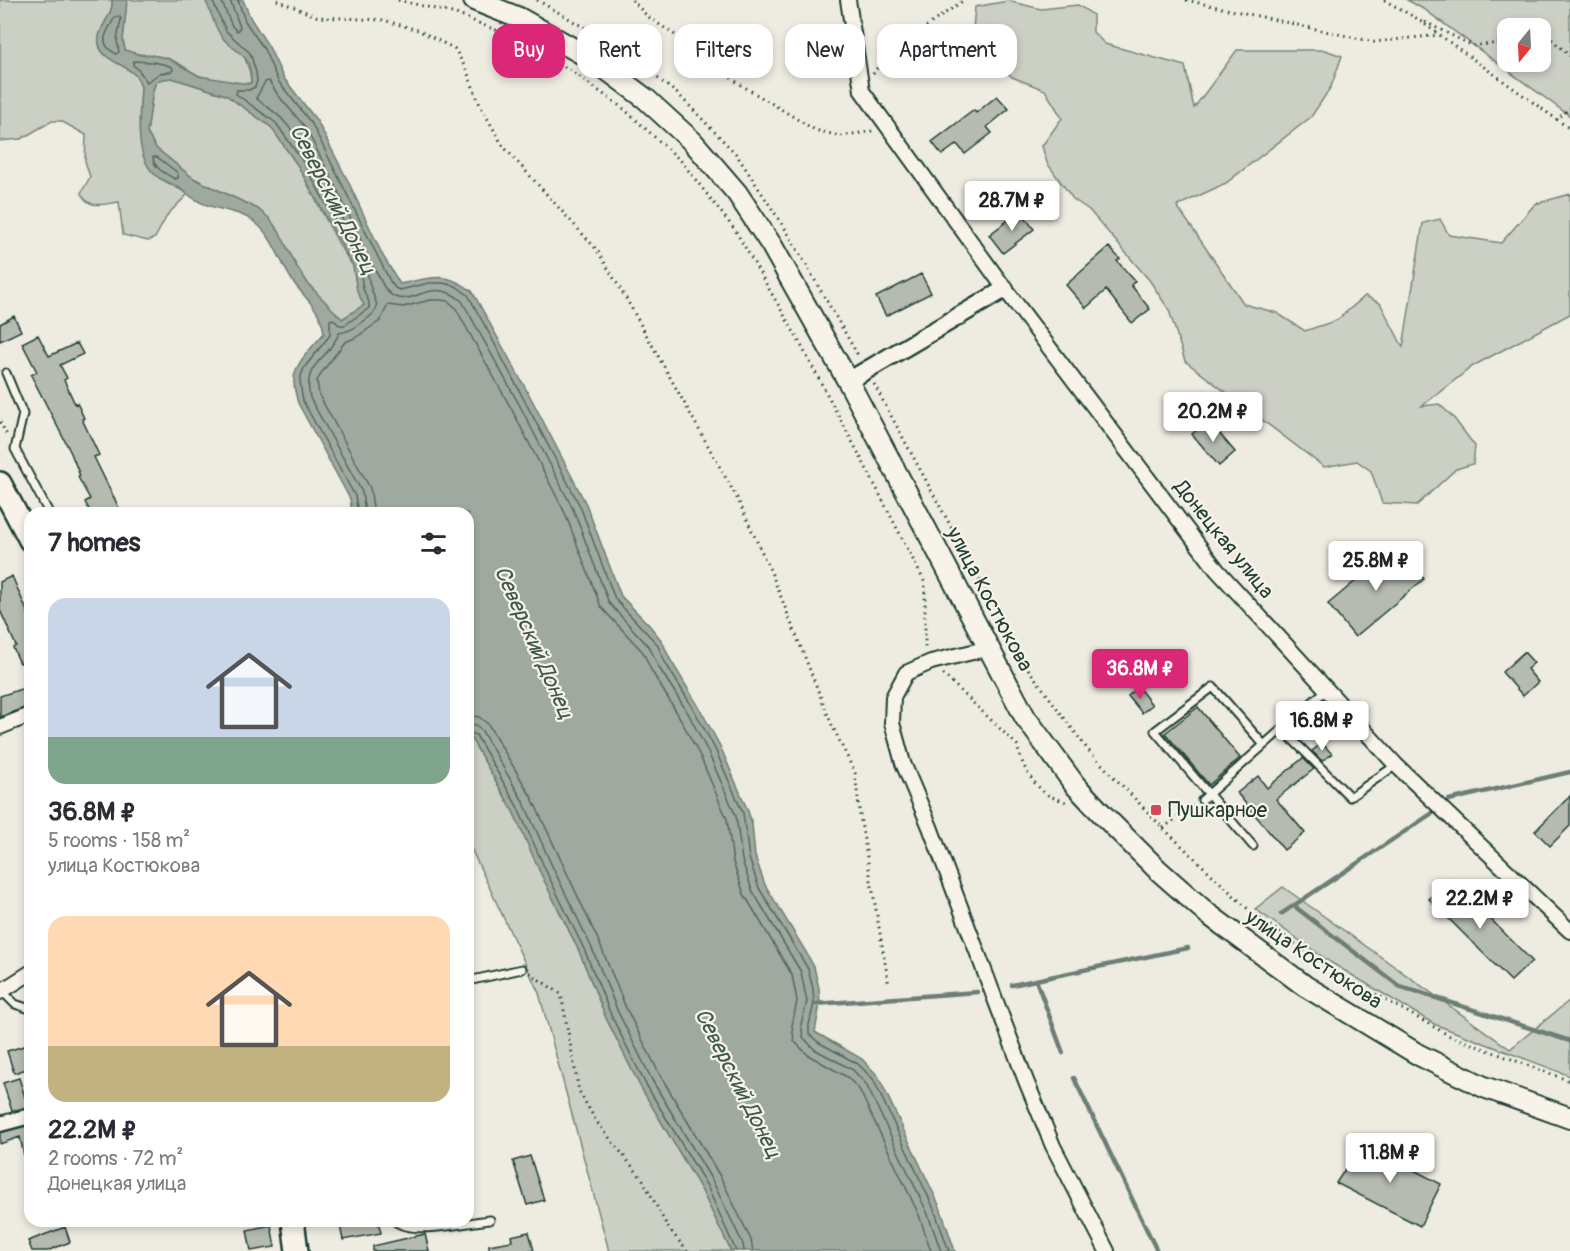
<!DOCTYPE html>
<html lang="en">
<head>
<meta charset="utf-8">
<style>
	:root { --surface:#fff; --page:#f7f7f7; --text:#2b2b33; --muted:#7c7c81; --accent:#db2777 }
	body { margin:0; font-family:Pangolin,sans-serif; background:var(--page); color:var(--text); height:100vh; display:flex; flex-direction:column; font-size:22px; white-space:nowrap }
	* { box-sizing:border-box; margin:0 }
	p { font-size:20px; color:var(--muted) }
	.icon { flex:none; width:33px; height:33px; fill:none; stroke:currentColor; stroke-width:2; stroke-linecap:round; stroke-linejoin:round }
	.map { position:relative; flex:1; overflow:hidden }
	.details { position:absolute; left:24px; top:507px; width:450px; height:720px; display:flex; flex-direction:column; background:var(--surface); border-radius:18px; box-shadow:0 3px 9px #0003 }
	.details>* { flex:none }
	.top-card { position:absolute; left:492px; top:24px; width:570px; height:54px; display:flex; gap:12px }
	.needle { width:39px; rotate:198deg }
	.tools { position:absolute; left:1497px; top:18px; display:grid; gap:12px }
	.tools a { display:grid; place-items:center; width:54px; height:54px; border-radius:12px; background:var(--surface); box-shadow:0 3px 9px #0003; font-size:30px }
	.price { position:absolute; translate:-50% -51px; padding:0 14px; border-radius:6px; background:#fff; color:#222; font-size:20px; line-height:39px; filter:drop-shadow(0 2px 3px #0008) }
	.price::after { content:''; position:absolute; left:50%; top:36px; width:18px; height:14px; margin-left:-9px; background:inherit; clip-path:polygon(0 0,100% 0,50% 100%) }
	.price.active { background:var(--accent); color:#fff }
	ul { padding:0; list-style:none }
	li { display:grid; align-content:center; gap:12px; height:318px; padding:0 24px }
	li span { display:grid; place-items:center; height:186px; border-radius:18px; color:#555 }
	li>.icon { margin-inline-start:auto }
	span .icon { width:108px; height:108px; fill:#fffc; stroke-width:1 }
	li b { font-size:26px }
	h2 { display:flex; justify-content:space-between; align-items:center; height:72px; padding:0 24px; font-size:26px }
	.chip { padding:0 21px; border-radius:18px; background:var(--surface); box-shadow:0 3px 9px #0003; font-size:21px; line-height:54px }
	.chip.active { background:var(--accent); color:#fff }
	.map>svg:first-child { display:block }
	.green { fill:#cccfc4; stroke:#76867c; stroke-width:1.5; fill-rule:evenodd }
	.water { fill:#9fa99f; stroke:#6c7e74; stroke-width:1.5; fill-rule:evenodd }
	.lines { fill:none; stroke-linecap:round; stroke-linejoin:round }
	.shore { stroke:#52685f; stroke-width:1.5 }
	.stream { stroke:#6c7e74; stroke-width:4.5 }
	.building { fill:#b5bbb0; stroke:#1f3d34; stroke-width:1.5 }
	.service-casing { stroke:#1f3d34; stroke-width:11 }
	.minor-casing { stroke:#1f3d34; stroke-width:18 }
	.tertiary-casing { stroke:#1f3d34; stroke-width:21 }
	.secondary-casing { stroke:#1f3d34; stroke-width:24 }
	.primary-casing { stroke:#1f3d34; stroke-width:26 }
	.path { stroke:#1f3d34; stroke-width:3; stroke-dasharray:1.5 4.5; stroke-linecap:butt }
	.service { stroke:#f7f3e8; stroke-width:7 }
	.minor { stroke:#f7f3e8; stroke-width:14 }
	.tertiary { stroke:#f7f3e8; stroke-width:16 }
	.secondary { stroke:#f7f3e8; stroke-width:20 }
	.primary { stroke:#f7f3e8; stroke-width:21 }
	.poi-dot { fill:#d1495b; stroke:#f7f3e8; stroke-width:2 }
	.labels { text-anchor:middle; stroke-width:4.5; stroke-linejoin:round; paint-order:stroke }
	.street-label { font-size:21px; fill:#1f3d34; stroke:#f7f3e8 }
	.poi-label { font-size:21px; fill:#1f3d34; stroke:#f7f3e8; text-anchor:start }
	.water-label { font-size:22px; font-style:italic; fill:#3f584f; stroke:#f7f3e8 }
</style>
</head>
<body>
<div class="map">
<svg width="1570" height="1251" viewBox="0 0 1570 1251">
	<rect width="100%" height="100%" fill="#eeece1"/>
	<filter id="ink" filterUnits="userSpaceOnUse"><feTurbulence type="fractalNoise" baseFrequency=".0167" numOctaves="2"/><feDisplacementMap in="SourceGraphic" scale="12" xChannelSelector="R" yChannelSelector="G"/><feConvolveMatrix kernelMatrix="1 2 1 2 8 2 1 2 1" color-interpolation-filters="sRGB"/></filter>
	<g filter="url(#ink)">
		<path class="green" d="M 0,0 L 112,0 C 114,16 96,28 99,44 C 102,60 124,64 134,74 C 138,77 139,82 141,87 C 140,115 133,158 159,177 C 167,184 179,188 188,194 L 168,214 L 155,238 L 148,241 L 123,235 L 119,202 C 103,204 89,210 81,193 L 90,177 L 85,161 L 86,135 L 61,121 L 52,121 L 21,139 L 0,141 Z
			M 127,0 L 205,0 L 230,44 L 244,55 L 250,73 L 251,83 C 238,85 211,80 200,76 C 188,71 179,61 166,58 C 152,53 139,57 125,50 L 123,40 Z
			M 1407,0 L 1570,0 L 1570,116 L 1425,10 ZM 1508,28 L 1540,28 L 1540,62 L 1508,62 Z
			M 1008,1 L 1041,9 L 1078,5 L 1093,15 L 1093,32 L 1105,44 L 1185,66 L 1194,108 L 1237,50 L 1325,50 L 1342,56 L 1331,87 L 1311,117 L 1226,183 L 1177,206 L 1244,304 L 1277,313 L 1305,331 L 1337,320 L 1365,296 L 1380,303 L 1403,347 L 1423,223 L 1440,219 L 1449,235 L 1501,243 L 1535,204 L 1570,194 L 1570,314 L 1473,366 L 1422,406 L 1439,404 L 1453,417 L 1475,446 L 1473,464 L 1456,469 L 1417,505 L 1382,503 L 1371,471 L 1357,461 L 1324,467 L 1185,361 L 1169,310 L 1150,281 L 1089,210 L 1073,199 L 1047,163 L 1042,146 L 1062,118 L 1045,90 L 1012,77 L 972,40 L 975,7 Z
			M 172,78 L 226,95 L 271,127 L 298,166 L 341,248 L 353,266 L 357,290 L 364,305 L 342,320 L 309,285 L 258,209 L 193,178 L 156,148 L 147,133 L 153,90 L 156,82 L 162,79 Z
			M 468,733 L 512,809 L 541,874 L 579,951 L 606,1018 L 640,1086 L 701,1189 L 731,1251 L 609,1251 L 539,993 L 468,842 Z
			M 1283,887 L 1510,1049 L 1570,1000 L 1570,1076 L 1434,1024 L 1330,962 L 1255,909 Z"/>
		<path class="water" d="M 112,0 L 127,0 L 123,40 L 125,50 L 140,55 L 151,55 L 167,58 L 199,76 L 248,84 L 251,83 C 252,51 236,55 221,36 C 214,26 211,11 205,0 L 243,0 L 251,19 L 269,47 L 283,77 L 317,121 L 347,179 L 383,256 L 400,284 C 431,278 443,270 472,291 L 532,400 L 586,504 L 621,596 L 649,625 L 662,641 L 670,659 L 699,707 L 720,746 L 748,811 L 752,824 L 755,856 L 765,885 L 806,952 L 814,967 L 819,988 L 820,1004 L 815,1032 L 862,1059 L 878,1076 L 940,1207 L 955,1251 L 731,1251 L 701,1189 L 640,1086 L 606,1018 L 579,951 L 541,874 L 512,809 L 468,733 L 468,513 L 352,513 L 350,499 L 298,403 C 296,395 293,386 294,378 C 296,361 314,346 324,333 C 320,306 306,301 292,280 C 280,262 274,239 258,225 C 244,212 224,211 207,205 C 196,202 186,192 176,186 C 170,183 164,181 159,178 C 132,159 140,115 141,87 C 139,82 138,77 134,74 C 124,64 102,60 99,44 C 96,28 114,16 112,0 ZM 172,78 L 226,95 L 271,127 L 298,166 L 353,266 L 357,291 L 364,305 L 342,319 L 309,285 L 297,267 L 280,233 L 269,218 L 258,209 L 193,178 L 156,148 L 147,133 L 153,90 L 156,82 L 162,79 Z"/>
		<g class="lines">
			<path class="shore" d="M 212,0 L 226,31 L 250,53 L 256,72 L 257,81 L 255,87 L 249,90 L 237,90 L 236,94 L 276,123 L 303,162 L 359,264 L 363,289 L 369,302 L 369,308 L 345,325 L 339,325 L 333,319 L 330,320 L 330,335 L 304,368 L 300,379 L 301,389 L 303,401 L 355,496 L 358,513
				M 221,0 L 232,26 L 237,31 L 240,27 L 230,0
				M 238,0 L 245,21 L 264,49 L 278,81 L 312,124 L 390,281 L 395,288 L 400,290 L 429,283 L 443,283 L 456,286 L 468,295 L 490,335 L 580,506 L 615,599 L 657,644 L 665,662 L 694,710 L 715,749 L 743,813 L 749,858 L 759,888 L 808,969 L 813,989 L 814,1003 L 809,1025 L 809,1034 L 818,1042 L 858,1064 L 873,1079 L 934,1209 L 949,1251
				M 119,16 L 121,19 L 117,40 L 119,52 L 116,54 C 96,43 107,32 115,17 Z
				M 134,61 C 147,62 159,61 172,67 L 173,70 L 171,72 L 160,73 L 147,82 L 138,69 L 133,65 Z
				M 269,81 L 278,95 L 305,127 L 335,185 L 363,245 L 362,249 L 358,248 L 353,241 C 333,202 312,151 282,119 C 274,111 264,105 256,98 L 265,82 Z
				M 153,157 L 157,157 L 178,173 L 178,178 L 175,179 C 166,174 153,168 153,157 Z
				M 365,513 L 362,492 L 310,398 C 302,361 328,362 339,333 C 349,332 356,327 364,321 C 385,307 375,304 370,285 C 368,279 368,272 367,266 L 370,263 C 380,272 381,291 395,297 C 415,305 432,276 462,301 L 520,406 L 573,509 L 609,603 L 650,648 L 658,666 L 688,713 L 708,752 L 736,816 L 742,860 L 752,890 L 801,972 L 807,1002 L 801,1024 L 803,1037 L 814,1049 L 853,1070 L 866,1084 L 927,1212 L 941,1251
				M 374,513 L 370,488 L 319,395 L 317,381 L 322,372 L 345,342 L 355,338 L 380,321 L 388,305 L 403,307 L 430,300 L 440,300 L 448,301 L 455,307 L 512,410 L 565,513 L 601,607 L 643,652 L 651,670 L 680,718 L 700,756 L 727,819 L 733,862 L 744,894 L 792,975 L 797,1001 L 792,1025 L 794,1041 L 808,1055 L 847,1077 L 859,1089 L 919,1215 L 931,1251
				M 468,715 L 479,717 L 488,724 L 532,798 L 599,942 L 626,1008 L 660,1075 L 721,1178 L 751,1240 L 753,1251
				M 468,724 L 476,725 L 482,731 L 524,803 L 553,868 L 591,946 L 618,1012 L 652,1080 L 713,1182 L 743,1244 L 744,1251
				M 468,732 L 476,735 L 517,806 L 546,871 L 584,949 L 611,1015 L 645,1083 L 707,1186 L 736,1251"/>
			<path class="stream" d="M 1449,800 L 1570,772
				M 1294,906 L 1399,986 L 1570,1041
				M 1281,914 L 1434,812
				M 1036,980 L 1063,1053
				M 1012,985 L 1188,948
				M 816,1004 L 977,992
				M 1074,1078 L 1157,1251"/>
		</g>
		<path class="building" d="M 997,96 L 1009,109 L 987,127 L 992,133 L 965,154 L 957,144 L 942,155 L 932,142 L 974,110 L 976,113 Z
			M 1020,211 L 1034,229 L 1003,253 L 989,235 Z
			M 1109,247 L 1120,259 L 1117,261 L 1135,281 L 1131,285 L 1150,309 L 1132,323 L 1106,290 L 1086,308 L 1066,285 Z
			M 921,274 L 931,293 L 886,316 L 876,297 Z
			M 14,316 L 21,331 L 0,341 L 0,324 Z
			M 38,335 L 49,356 L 77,343 L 83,354 L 60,365 L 67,378 L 64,380 L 75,404 L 77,403 L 84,418 L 82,419 L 99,455 L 94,457 L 119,508 L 109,513 L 91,513 L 85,502 L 90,499 L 78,477 L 80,476 L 71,453 L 31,375 L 37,372 L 22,343 Z
			M 1208,420 L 1235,452 L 1219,466 L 1192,434 Z
			M 1396,547 L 1424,579 L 1355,637 L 1328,604 Z
			M 12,576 L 30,618 L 30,659 L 20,663 L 13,648 L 16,646 L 0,610 L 0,582 Z
			M 1524,652 L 1534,663 L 1527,669 L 1538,682 L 1523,696 L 1502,672 Z
			M 30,686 L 30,706 L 0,717 L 0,696 Z
			M 1138,687 L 1152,705 L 1142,713 L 1128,696 Z
			M 1198,707 L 1240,758 L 1209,785 L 1165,733 Z
			M 1322,743 L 1332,754 L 1322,761 L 1312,751 Z
			M 1303,758 L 1314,769 L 1276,799 L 1305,833 L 1284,850 L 1237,793 L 1258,776 L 1267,788 Z
			M 1570,796 L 1570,826 L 1550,846 L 1535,831 Z
			M 1450,878 L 1532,961 L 1511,981 L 1429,899 Z
			M 24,1046 L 30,1068 L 14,1073 L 7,1051 Z
			M 19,1078 L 28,1107 L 12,1111 L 3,1083 Z
			M 30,1125 L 30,1159 L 25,1160 L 20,1137 L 0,1144 L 0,1133 Z
			M 1362,1143 L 1441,1184 L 1420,1226 L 1336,1183 Z
			M 530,1156 L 544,1200 L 527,1205 L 513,1161 Z
			M 339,1221 L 378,1221 L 381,1233 L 343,1240 Z
			M 271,1225 L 275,1247 L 251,1251 L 247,1230 Z
			M 65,1227 L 70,1242 L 47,1251 L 32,1251 L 28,1241 Z
			M 529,1232 L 534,1251 L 489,1251 L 489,1245 L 512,1241 L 511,1236 Z
			M 425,1234 L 429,1251 L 373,1251 L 373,1246 Z"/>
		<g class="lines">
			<defs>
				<path id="service" d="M 6,373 L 23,414 L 15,449 L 49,513
					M 1282,729 L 1350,797 L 1396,765
					M 1202,800 L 1326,690
					M 1253,846 L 1155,731 L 1213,687 L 1264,745
					M 468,981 L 522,969
					M 1,990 L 15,1004 L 30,1009
					M 395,1221 C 413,1236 467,1222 490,1220"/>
				<path id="minor" d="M 848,0 L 862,91 L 1005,289 L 1217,570 L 1396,765 L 1570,931
					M 989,648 L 931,662 L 906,673 L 893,697 L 892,723 L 903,763 L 930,827 L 1026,1081 L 1053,1146 L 1107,1251
					M 0,727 L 30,715
					M 0,992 L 30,973
					M 0,1124 L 30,1116"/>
				<path id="tertiary" d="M 848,381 L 1005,289"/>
				<path id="secondary" d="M 474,0 L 519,18 L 595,61 L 646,99 L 693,142 L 737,193 L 772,246 L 848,381 L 1025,717 L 1075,785 L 1105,817 L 1158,870 L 1208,914 L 1305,986 L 1419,1055 L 1484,1087 L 1570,1118"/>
				<path id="primary" d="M 0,483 L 30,540
					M 293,1221 L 297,1251"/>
			</defs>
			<use href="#service" class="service-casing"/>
			<use href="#minor" class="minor-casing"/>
			<use href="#tertiary" class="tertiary-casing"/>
			<use href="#secondary" class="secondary-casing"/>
			<use href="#primary" class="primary-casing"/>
			<path class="path" d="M 277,0 L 318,17 L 383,20 L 418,30 L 455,49 L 466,69 L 480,105 L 503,146 L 597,250 L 627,300 L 737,498 L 771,572 L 831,723 L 855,773 L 860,816 L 889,986
				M 398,0 L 456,14 L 501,32 L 570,70 L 624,109 L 681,161 L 735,230 L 795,334 L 861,458 L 925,583 L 925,650
				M 537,0 L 618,47 L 679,95 L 736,154 L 786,230 L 859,357
				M 632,0 L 647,16 L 703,54 L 738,83 L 815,130 L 840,136 L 873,131
				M 1186,0 L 1374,42 L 1439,35
				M 1384,0 L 1416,18 L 1570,129
				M 1425,22 L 1473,46 L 1508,42
				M 1540,39 L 1550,38 L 1570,56
				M 873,74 L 886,55 L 964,0
				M 1556,120 L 1570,108
				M 874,384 L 1026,666 L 1088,750 L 1163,828 L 1252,913 L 1331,969 L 1450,1036 L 1570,1081
				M 0,422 L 8,437
				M 943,674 L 1017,745 C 1021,764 1031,783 1048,795 C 1053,798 1061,800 1066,802
				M 1163,828 L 1195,805
				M 529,973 L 561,994 L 579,1091 L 596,1121 L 643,1180 L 667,1226 L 687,1251"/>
			<use href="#service" class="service"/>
			<use href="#minor" class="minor"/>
			<use href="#tertiary" class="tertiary"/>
			<use href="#secondary" class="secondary"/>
			<use href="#primary" class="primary"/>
		</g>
	</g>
	<rect class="poi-dot" x="1150" y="804" width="12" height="12" rx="3"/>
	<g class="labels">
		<g class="street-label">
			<text transform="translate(1224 539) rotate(51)" y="7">Донецкая улица</text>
			<text transform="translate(990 599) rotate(62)" y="7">улица Костюкова</text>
			<text transform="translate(1314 959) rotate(34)" y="7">улица Костюкова</text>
		</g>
		<g class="poi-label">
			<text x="1168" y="817">Пушкарное</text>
		</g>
		<g class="water-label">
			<text transform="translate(334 199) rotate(63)" y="8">Северский Донец</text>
			<text transform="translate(535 642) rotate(66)" y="8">Северский Донец</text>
			<text transform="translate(739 1083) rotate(63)" y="8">Северский Донец</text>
		</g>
	</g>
</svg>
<div class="tools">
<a><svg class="needle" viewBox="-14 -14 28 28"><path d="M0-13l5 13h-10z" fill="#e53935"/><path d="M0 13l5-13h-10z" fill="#7c7c81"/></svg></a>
</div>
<b class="price" style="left:1012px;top:232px">28.7M ₽</b>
<b class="price" style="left:1213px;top:443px">20.2M ₽</b>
<b class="price" style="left:1376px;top:592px">25.8M ₽</b>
<b class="price active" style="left:1140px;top:700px">36.8M ₽</b>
<b class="price" style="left:1322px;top:752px">16.8M ₽</b>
<b class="price" style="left:1480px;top:930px">22.2M ₽</b>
<b class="price" style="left:1390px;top:1184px">11.8M ₽</b>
<div class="top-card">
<a class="chip active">Buy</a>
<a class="chip">Rent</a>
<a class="chip">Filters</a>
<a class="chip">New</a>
<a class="chip">Apartment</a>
</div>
<section class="details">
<h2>7 homes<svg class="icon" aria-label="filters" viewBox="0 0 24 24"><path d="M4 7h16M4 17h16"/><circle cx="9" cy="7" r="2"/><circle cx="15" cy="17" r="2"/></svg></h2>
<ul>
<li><span style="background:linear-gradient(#c9d6e8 75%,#7fa58c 0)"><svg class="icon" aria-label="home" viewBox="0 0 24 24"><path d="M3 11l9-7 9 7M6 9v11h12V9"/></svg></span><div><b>36.8M ₽</b><p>5 rooms · 158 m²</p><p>улица Костюкова</p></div></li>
<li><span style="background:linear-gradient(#ffd9b3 70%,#c2b280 0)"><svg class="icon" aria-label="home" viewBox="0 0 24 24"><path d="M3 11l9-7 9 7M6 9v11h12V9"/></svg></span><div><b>22.2M ₽</b><p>2 rooms · 72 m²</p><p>Донецкая улица</p></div></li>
</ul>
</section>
</div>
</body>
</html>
